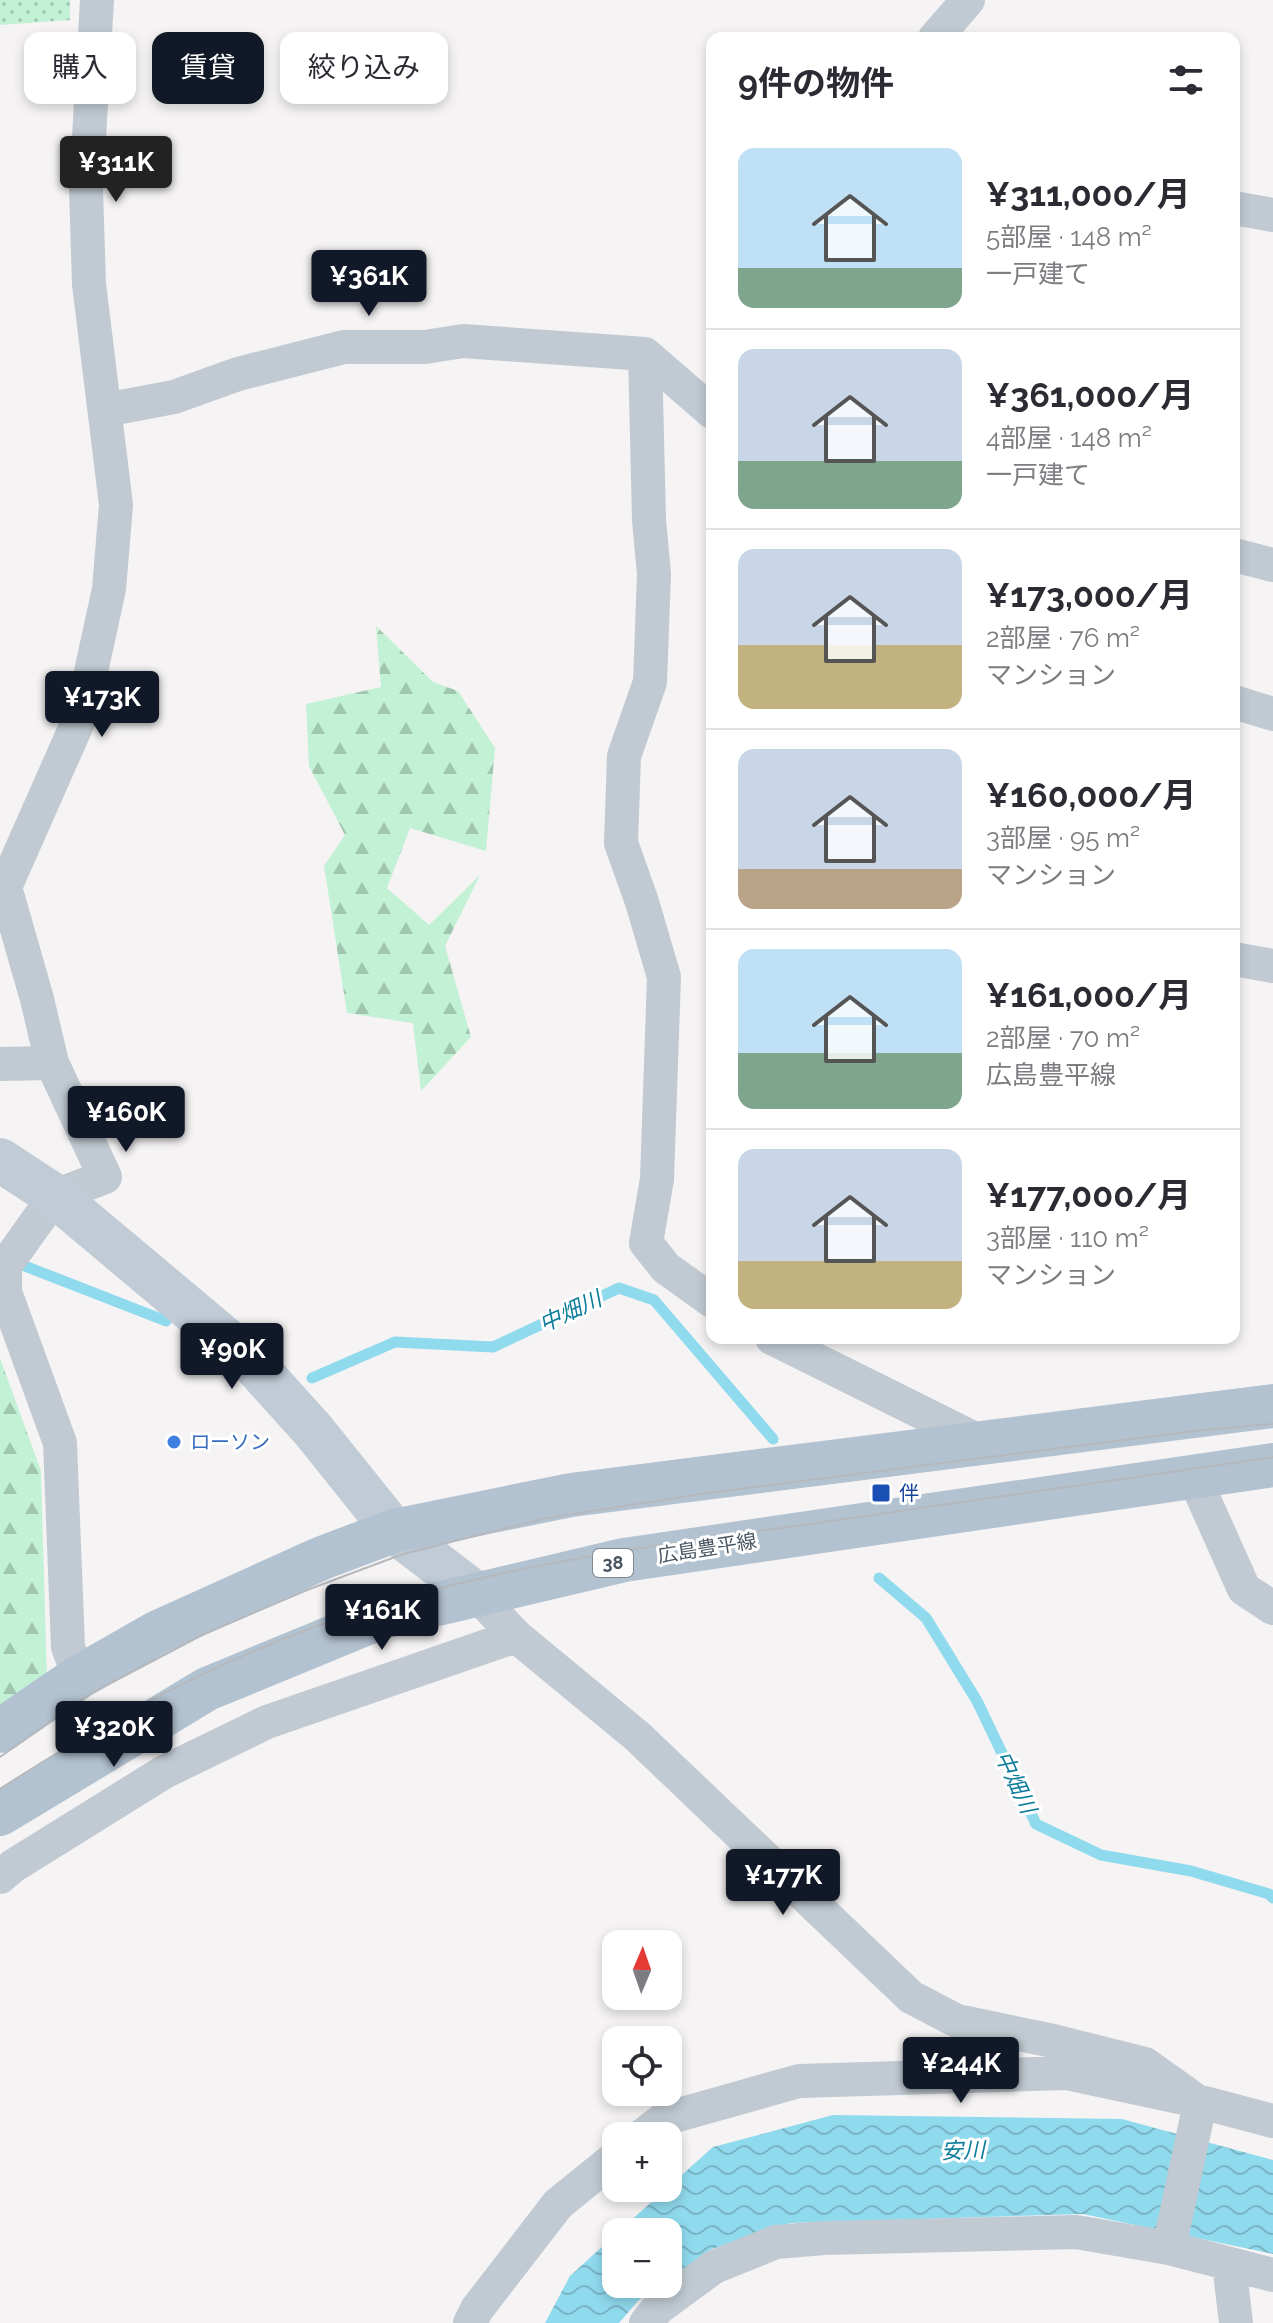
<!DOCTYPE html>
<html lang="ja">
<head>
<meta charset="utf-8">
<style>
	:root { --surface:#fff; --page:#f7f7f7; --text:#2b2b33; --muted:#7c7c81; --line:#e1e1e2; --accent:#111827 }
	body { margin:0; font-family:Raleway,"Noto Sans JP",sans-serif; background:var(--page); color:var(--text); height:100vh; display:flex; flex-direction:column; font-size:30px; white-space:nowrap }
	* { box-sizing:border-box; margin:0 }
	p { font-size:26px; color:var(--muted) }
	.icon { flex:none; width:44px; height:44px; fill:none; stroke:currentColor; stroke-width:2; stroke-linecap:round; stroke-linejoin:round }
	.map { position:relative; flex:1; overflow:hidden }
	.sheet { position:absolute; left:706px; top:32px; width:534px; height:1312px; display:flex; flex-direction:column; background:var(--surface); border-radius:16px; box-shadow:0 4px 12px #0003 }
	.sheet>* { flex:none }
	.guide { position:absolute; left:24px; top:32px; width:562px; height:72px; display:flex; gap:16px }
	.needle { width:52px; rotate:2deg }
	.fabs { position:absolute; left:602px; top:1930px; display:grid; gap:16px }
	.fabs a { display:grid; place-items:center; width:80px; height:80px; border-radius:16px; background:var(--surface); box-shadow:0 4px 12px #0003; font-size:40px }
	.price { position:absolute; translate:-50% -68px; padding:0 18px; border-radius:8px; background:var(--accent); color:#fff; font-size:26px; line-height:52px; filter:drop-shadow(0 2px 4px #0008) }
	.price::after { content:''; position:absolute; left:50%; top:48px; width:24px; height:18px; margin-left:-12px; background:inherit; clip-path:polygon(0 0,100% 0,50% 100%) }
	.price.on { background:#222; color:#fff }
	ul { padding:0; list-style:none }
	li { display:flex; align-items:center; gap:24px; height:200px; padding:0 32px }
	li+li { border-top:2px solid var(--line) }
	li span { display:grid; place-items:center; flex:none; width:224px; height:160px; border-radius:16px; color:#555 }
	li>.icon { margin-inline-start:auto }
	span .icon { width:96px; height:96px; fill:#fffc; stroke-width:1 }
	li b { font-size:34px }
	h2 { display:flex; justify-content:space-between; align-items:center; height:96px; padding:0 32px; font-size:34px }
	.chip { padding:0 28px; border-radius:16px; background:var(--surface); box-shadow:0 4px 12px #0003; font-size:28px; line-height:72px }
	.chip.on { background:var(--accent); color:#fff }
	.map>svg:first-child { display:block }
	.grass { fill:url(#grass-dots) }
	.forest { fill:url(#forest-firs) }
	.water { fill:url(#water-waves) }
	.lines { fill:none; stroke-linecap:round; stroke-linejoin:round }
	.stream { stroke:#90daee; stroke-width:11 }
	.street { stroke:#c1cad2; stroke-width:34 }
	.secondary { stroke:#c1cbd6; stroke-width:44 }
	.primary { stroke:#b3c2d1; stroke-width:44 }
	.tram { stroke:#b5b8bd; stroke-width:2 }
	.shop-dot { fill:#3f7fe0; stroke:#fff; stroke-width:3 }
	.transit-dot { fill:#1a4fb4; stroke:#fff; stroke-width:3 }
	.labels { text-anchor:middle; stroke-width:6; stroke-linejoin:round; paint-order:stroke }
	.shield { fill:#fff; stroke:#808990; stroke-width:2 }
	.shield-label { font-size:18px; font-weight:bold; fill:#4a5661 }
	.shop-label { font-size:20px; fill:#366cbe; stroke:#fff; text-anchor:start }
	.transit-label { font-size:20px; fill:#164399; stroke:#fff; text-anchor:start }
	.street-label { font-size:20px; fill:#4a5661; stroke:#fff }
	.water-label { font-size:22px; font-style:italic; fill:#0c7c9b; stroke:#fff }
</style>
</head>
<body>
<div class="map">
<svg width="1273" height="2323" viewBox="0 0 1273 2323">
	<defs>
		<pattern id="grass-dots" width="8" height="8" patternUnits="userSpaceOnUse" patternTransform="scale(2)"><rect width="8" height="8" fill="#c3f1d5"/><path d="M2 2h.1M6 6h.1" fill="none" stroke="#a0c6b0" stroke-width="1.8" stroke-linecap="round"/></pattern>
		<pattern id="forest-firs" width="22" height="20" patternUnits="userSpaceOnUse" patternTransform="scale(2)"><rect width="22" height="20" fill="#c3f1d5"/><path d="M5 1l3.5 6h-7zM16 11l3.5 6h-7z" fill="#a0c6b0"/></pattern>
		<pattern id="water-waves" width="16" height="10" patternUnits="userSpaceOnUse" patternTransform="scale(2)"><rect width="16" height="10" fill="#90daee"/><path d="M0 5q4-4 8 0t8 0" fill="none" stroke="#78b4c4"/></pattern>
	</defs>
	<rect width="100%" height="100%" fill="#f5f3f3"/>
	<path class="grass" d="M 0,0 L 70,0 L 70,20 L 0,25 Z"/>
	<path class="forest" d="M 376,626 L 433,682 L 458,691 L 495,748 L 486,851 L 410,828 L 387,888 L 429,925 L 480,875 L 445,946 L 471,1037 L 421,1091 L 413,1023 L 347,1013 L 324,866 L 345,835 L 309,766 L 306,704 L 381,687 Z
		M 0,1358 L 41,1471 L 47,1680 L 0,1712 Z"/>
	<path class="water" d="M 833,2115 L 1122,2119 L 1273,2160 L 1273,2254 L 1083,2214 L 791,2223 L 712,2249 L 668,2280 L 668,2232 L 618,2232 L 713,2147 Z
		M 616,2234 L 616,2284 L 663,2284 L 638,2301 L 619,2323 L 545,2323 L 570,2276 Z"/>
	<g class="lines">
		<path class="stream" d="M 12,1261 L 166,1321
			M 312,1378 L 395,1342 L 493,1347 L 619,1288 L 654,1300 L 773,1439
			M 879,1578 L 926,1618 L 977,1701 L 1036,1824 L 1101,1855 L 1191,1871 L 1269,1894 L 1273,1898"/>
		<path class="street" d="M 935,38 L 968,0
			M 1234,208 L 1273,215
			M 645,354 L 649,520 L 654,574 L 650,682 L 624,756 L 621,843 L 642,902 L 664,977 L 657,1179 L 646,1243 L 666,1268 L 712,1301
			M 105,410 L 174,397 L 238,374 L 344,347 L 425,347 L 463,341 L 645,354 L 712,412
			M 1234,555 L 1273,565
			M 1234,702 L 1273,714
			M 1234,959 L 1273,966
			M 0,1064 L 52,1063
			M 772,1338 L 983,1443
			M 1193,1475 L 1244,1589 L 1273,1608
			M 476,1594 L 516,1636 L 637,1736 L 911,1997 L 957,2021 L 1053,2041 L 1145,2064 L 1197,2101 L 1198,2113 L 1169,2248
			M 79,1677 L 68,1647 L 60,1443 L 5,1292 L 5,1266 L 55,1196 L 105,1177 L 52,1063 L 37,999 L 5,887 L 82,713 L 109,589 L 116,505 L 89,284 L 86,189 L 97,0
			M 0,1877 L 13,1866 L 164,1772 L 267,1722 L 516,1636
			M 642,2136 L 664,2119 L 799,2081 L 1066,2073 L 1197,2101 L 1273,2121
			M 1229,2264 L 1236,2323
			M 470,2323 L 477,2309 L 558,2204 L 616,2157
			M 646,2323 L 658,2308 L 714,2267 L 776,2242 L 824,2238 L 1076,2232 L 1169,2248 L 1273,2275"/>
		<path class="secondary" d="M 0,1160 L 55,1196 L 248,1358 L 313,1430 L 394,1531 L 476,1594"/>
		<path class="primary" d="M 0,1731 L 79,1677 L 156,1633 L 322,1558 L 394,1531 L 571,1495 L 1273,1406
			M 0,1814 L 207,1689 L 382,1617 L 624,1560 L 1273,1465"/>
		<path class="tram" d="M 0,1757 L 90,1694 L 202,1635 L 307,1590 L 403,1554 L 547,1518 L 708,1493 L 1202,1430 L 1273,1424
			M 0,1789 C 101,1723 207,1666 320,1625 C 480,1567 649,1546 817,1523 C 969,1502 1121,1479 1273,1457"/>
	</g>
	<circle class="shop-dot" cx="174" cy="1442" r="8"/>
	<rect class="transit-dot" x="871" y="1483" width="20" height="20" rx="4"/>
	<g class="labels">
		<rect class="shield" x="593" y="1549" width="40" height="28" rx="6"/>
		<g class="shield-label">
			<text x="613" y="1569">38</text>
		</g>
		<g class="shop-label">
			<text x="190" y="1449">ローソン</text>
		</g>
		<g class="transit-label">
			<text x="899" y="1500">伴</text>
		</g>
		<g class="street-label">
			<text transform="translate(707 1548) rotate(-9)" y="7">広島豊平線</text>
		</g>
		<g class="water-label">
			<text transform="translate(570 1311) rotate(-25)" y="8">中畑川</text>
			<text transform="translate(1016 1782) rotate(65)" y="8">中畑川</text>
			<text transform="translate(963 2150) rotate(-2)" y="8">安川</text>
		</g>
	</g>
</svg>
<div class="fabs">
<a><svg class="needle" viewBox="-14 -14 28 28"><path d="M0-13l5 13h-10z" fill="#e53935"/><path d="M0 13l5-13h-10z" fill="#7c7c81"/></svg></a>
<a><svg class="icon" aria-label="locate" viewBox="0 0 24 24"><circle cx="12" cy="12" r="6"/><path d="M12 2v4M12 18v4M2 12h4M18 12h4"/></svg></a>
<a>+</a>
<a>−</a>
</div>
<b class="price on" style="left:116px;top:204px">¥311K</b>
<b class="price" style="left:369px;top:318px">¥361K</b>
<b class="price" style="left:102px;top:739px">¥173K</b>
<b class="price" style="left:126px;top:1154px">¥160K</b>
<b class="price" style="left:232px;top:1391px">¥90K</b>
<b class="price" style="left:382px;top:1652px">¥161K</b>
<b class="price" style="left:114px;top:1769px">¥320K</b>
<b class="price" style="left:783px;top:1917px">¥177K</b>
<b class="price" style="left:961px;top:2105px">¥244K</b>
<div class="guide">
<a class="chip">購入</a>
<a class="chip on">賃貸</a>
<a class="chip">絞り込み</a>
</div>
<section class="sheet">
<h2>9件の物件<svg class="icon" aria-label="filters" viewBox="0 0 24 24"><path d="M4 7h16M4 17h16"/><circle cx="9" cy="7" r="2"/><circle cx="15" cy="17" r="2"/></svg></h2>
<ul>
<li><span style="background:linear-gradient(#bfe0f5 75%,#7fa58c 0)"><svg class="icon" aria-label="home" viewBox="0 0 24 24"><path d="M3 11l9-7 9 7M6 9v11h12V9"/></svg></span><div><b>¥311,000/月</b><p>5部屋 · 148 m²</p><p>一戸建て</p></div></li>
<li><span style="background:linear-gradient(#c9d6e8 70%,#7fa58c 0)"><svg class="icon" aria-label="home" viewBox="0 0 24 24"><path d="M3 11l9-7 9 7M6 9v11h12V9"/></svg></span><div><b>¥361,000/月</b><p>4部屋 · 148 m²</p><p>一戸建て</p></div></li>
<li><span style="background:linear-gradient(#c9d6e8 60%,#c2b280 0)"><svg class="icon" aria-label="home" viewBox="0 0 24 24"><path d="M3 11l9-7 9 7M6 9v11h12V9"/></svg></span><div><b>¥173,000/月</b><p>2部屋 · 76 m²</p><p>マンション</p></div></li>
<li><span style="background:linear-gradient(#c9d6e8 75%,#b9a48a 0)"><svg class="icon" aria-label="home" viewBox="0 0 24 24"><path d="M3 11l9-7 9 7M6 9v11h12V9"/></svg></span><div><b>¥160,000/月</b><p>3部屋 · 95 m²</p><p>マンション</p></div></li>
<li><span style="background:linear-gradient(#bfe0f5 65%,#7fa58c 0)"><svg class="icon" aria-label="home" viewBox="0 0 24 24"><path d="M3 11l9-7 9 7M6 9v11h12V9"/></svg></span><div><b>¥161,000/月</b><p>2部屋 · 70 m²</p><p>広島豊平線</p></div></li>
<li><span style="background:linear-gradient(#c9d6e8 70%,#c2b280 0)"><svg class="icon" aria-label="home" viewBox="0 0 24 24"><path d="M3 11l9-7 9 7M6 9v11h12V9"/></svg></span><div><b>¥177,000/月</b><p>3部屋 · 110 m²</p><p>マンション</p></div></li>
</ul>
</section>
</div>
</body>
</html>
